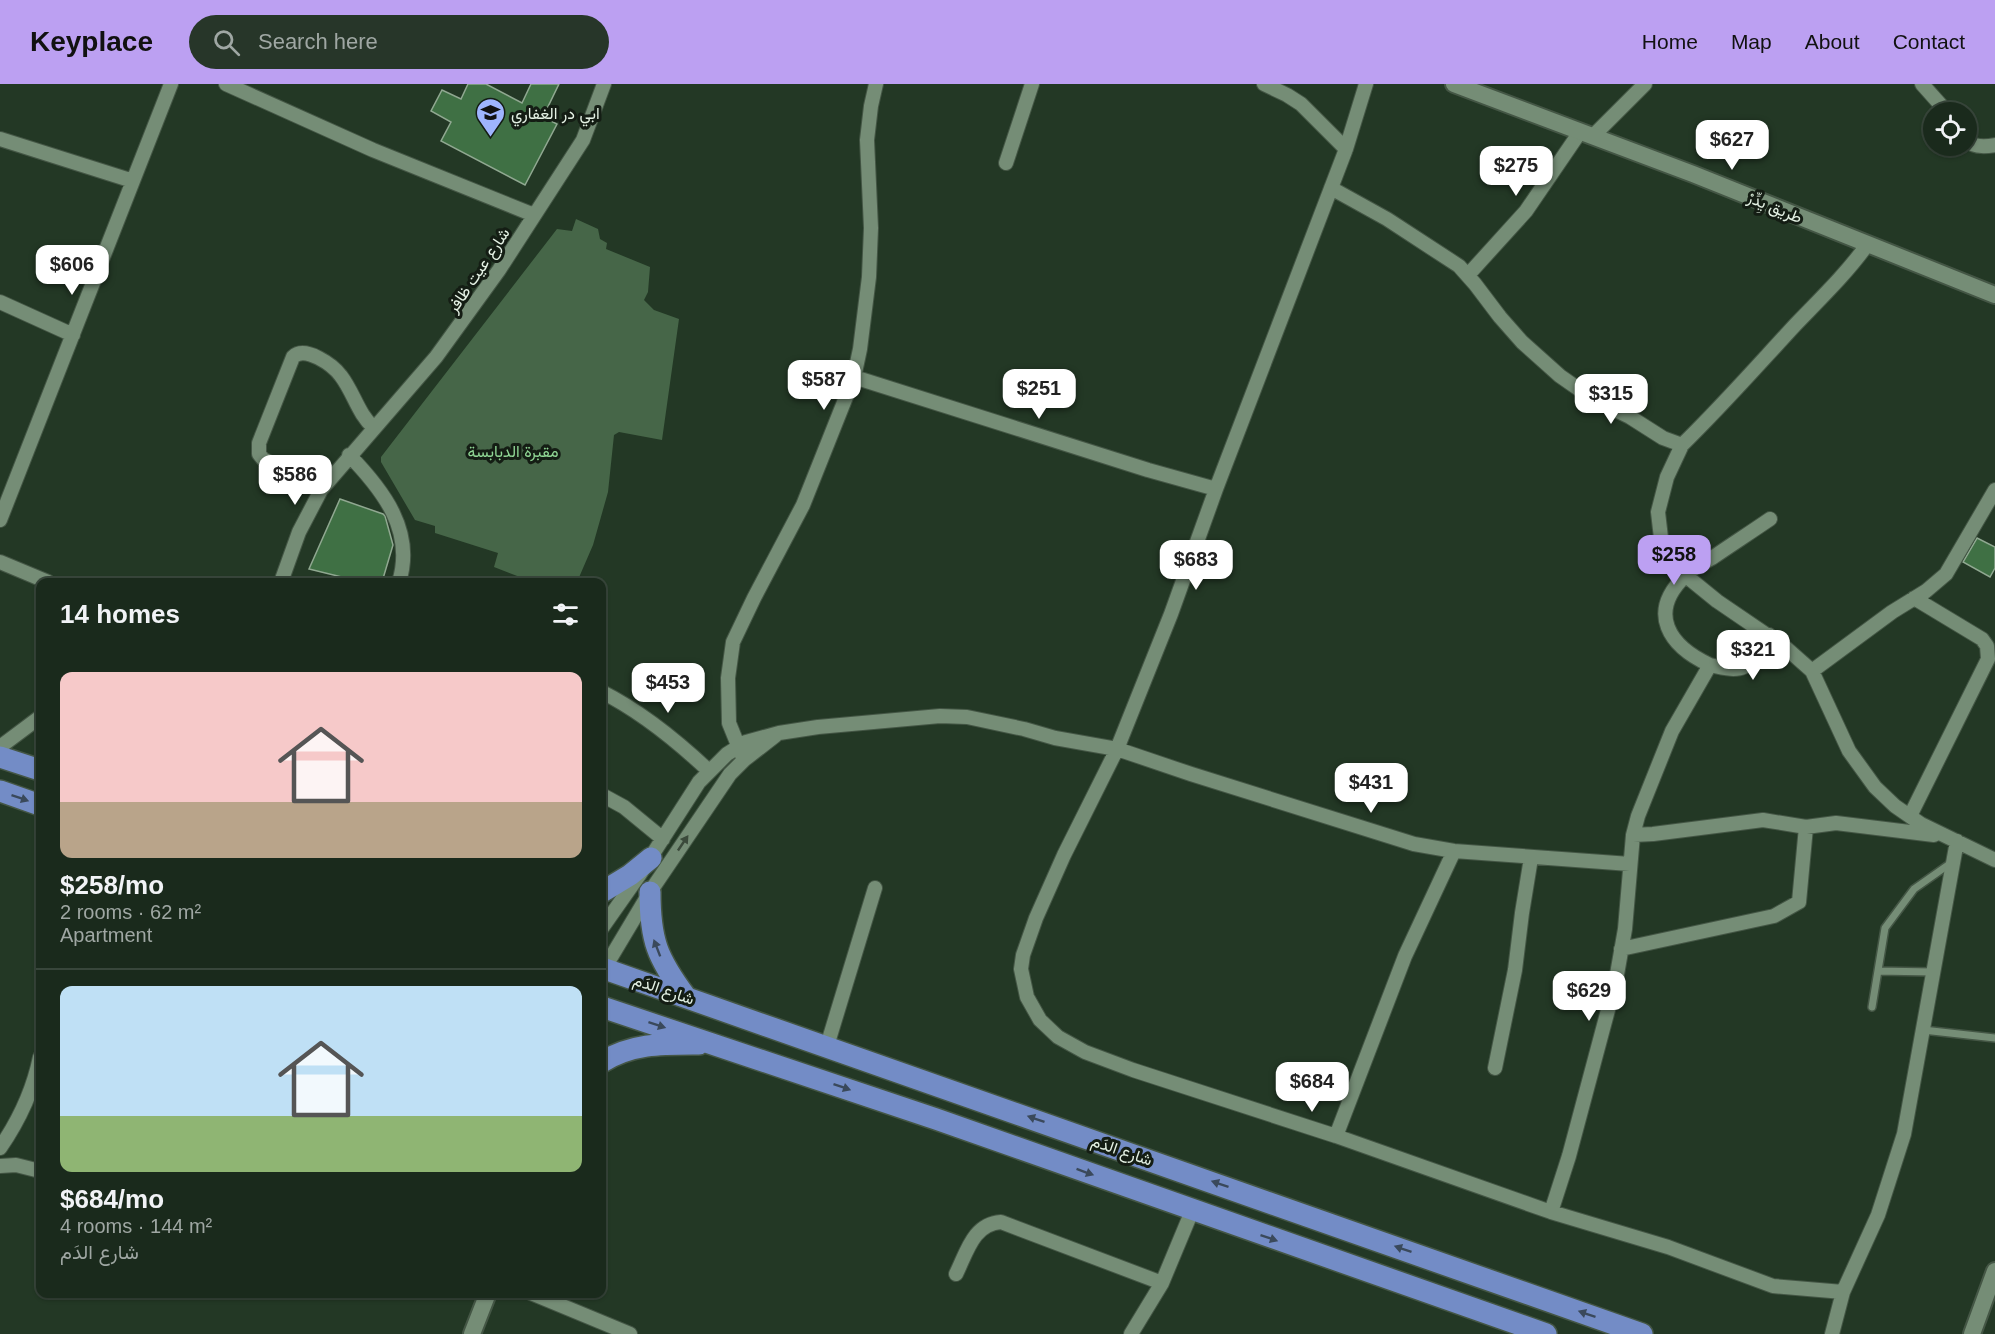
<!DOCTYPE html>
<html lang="en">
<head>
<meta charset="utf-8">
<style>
	:root { --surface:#1a2a1c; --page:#273629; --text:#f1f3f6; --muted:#9fa7a3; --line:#38463b; --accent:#bca0f2 }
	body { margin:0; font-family:Arial,Vazirmatn,sans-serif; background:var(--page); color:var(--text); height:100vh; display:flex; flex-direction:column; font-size:22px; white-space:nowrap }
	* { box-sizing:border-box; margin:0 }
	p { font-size:20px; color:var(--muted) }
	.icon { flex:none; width:33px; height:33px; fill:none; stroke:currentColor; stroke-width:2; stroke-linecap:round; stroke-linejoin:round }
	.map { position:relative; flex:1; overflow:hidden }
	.drawer { position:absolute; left:36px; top:494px; width:570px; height:720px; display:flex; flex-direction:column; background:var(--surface); border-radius:12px; box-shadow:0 2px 4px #0004,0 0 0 2px var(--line) }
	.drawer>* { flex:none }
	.controls { position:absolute; left:1923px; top:18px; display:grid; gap:12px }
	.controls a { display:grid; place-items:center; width:54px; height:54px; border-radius:50%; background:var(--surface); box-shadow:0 2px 4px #0004,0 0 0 2px var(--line); font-size:30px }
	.price { position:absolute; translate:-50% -51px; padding:0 14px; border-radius:12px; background:#fff; color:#222; font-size:20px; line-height:39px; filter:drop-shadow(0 2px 3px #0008) }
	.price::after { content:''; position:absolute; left:50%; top:36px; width:18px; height:14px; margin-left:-9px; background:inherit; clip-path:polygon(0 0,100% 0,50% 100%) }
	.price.active { background:var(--accent); color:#111 }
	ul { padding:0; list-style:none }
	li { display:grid; align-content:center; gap:12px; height:318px; padding:0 24px }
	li+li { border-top:2px solid var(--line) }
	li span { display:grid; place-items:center; height:186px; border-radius:12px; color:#555 }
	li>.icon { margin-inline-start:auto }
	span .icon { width:108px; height:108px; fill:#fffc; stroke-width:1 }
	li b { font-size:26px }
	h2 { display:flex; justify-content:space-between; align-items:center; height:72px; padding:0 24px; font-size:26px }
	header { display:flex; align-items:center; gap:36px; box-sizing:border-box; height:84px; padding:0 30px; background:var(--accent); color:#111 }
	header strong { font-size:28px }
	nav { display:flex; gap:33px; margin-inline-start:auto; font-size:21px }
	.search { width:420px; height:54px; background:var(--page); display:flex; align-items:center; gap:15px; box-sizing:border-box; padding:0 21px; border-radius:33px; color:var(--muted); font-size:22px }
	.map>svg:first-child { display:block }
	.green { fill:#466648 }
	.building { fill:#3f7044; stroke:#90a891; stroke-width:1.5 }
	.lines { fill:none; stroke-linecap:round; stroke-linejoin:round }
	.service-casing { stroke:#445645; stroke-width:10 }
	.minor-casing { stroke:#445645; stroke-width:16 }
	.tertiary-casing { stroke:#445645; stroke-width:20 }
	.primary-casing { stroke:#445645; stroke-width:24 }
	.service { stroke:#758d76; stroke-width:7 }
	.minor { stroke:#758d76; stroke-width:14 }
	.tertiary { stroke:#758d76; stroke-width:16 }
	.primary { stroke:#738cc6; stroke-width:21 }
	.oneway { fill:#3a495b }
	.oneway2 { fill:#3b4a3b }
	.labels { text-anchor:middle; stroke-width:6; stroke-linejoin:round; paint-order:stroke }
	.poi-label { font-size:16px; fill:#e5f2e5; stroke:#141d14; text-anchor:start }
	.street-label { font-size:16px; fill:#e5f2e5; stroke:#141d14 }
	.park-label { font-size:16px; fill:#90d795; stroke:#141d14 }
</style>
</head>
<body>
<header>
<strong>Keyplace</strong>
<div class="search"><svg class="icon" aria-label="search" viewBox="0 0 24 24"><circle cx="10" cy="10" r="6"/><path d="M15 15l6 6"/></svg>Search here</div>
<nav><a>Home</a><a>Map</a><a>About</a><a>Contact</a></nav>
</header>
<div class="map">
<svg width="1995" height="1250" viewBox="0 0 1995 1250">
	<rect width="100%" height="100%" fill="#233825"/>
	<path class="green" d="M 576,135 L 598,145 L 600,155 L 607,159 L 606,165 L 650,183 L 648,208 L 644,216 L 654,226 L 679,235 L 662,356 L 619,348 L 614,351 L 608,408 L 593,461 L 577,498 L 533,498 L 494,483 L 498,469 L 435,449 L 435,442 L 415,436 L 381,378 L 381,373 L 557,145 L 572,147 Z"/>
	<path class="building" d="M 468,0 L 486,0 L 522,19 L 531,0 L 559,0 L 543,33 L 557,40 L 525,101 L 441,57 L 451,38 L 431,27 L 442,6 L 461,15 Z
		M 340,415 L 383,430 L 385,432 L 393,461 L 382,498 L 362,498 L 309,485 Z
		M 1977,454 L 1995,463 L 1995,484 L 1990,493 L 1963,478 Z"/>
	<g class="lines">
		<defs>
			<path id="service" d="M 1878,887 L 1933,888
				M 1872,923 L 1885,844 L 1914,805 L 1951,779
				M 1923,946 L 1995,954"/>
			<path id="minor" d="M 226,0 L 373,66 L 534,131
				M 1264,0 L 1287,11 L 1301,20 L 1346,65
				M 1922,0 L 1947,28
				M 1593,52 L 1645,0
				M 0,55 L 133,97
				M 1966,55 C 1973,64 1985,63 1995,61
				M 1006,79 L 1032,0
				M 1331,104 L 1387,135 L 1459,182 L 1475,200 L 1500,233 L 1522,258 L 1560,292 L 1593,315 L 1630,333 L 1663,354 L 1682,361 C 1722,322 1758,281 1796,240 C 1821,214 1846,190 1867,161
				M 1468,191 L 1526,127 L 1580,48
				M 0,218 L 73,251
				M 854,293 L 1148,386 L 1216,405
				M 1682,361 L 1667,393 L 1658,428 L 1661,454 L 1675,479 L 1685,491 L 1717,517 L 1786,564 L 1812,587 L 1849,667 L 1875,703 L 1895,722 L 1921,740 L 1995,776
				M 349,371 C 383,406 415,447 399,498
				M 321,406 L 263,375 L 259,370 L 259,359 L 293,273 C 305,261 333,281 341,292 C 354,309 358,330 374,344
				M 0,436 L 171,0
				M 0,478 L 48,498
				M 281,498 L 299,448 L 321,406 L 436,273 L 499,186 L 583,56 L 604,0
				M 1710,581 C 1749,591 1749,582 1769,551
				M 1812,587 L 1892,528 L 1926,507 L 1946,490 L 1995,406
				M 602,608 C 642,628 676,656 709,687
				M 0,663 L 40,633
				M 744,676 L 729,639 L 728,594 L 733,558 L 754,514 L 803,421 L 854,293 L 860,265 L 869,193 L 871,144 L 867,56 L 871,22 L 876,0
				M 602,711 L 624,723 L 663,755
				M 1910,732 L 1988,575 L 1987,562 L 1982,555 L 1914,514
				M 1633,751 L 1653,750 L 1763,736 L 1806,743 L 1836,739 L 1934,751
				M 1630,780 L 1454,767 L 1414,760 L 1191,690 L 1117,665 L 1064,771 L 1036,834 L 1023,871 L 1021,885 L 1027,913 L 1040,936 L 1058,953 L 1085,968 L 1133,986 L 1336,1052 L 1551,1128 L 1668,1163 L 1773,1202 L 1843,1208
				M 602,844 L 640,790 L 699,698 L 727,670 L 746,658 L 779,649 L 818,643 L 940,632 L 967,633 L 1024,645 L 1055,654 L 1117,665 L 1171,530 L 1216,405 L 1346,65 L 1366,0
				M 1621,865 L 1774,832 L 1799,818 L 1806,743
				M 604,885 L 650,808 L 730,690 L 744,676 L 775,652
				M 827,962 L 875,804
				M 1495,984 L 1515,886 L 1522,829 L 1531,774
				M 1336,1052 L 1405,872 L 1454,767
				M 0,1064 C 20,1035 33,1007 40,973
				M 0,1082 L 16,1081 L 40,1087
				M 1551,1128 L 1569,1072 L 1616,896 L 1625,845 L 1633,751 L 1638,732 L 1672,647 L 1710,581 C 1669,562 1647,529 1685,492 C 1692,485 1703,479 1712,474 C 1731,461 1751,448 1770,435
				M 956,1190 C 967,1168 973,1140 1001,1138 L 1162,1199
				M 531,1209 L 630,1250
				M 1131,1250 L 1162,1199 L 1192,1127
				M 1832,1250 L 1843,1208 L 1878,1131 L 1904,1050 L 1957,757"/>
			<path id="tertiary" d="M 1454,0 L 1693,90 L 1995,211
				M 472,1250 L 488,1209
				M 1972,1250 L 1995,1187"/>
			<path id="primary" d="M 0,673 L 40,686
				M 0,707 L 40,721
				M 602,808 L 630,791 L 651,774
				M 650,808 C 650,856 657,874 686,913
				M 602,884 L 1642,1250
				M 602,923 L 936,1035 L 1546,1250
				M 602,978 C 633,959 663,960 699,960"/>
		</defs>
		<use href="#service" class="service-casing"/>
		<use href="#minor" class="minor-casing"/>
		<use href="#tertiary" class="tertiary-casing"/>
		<use href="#primary" class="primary-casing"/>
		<use href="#service" class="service"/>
		<use href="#minor" class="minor"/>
		<use href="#tertiary" class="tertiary"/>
		<use href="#primary" class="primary"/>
	</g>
	<defs><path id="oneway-solid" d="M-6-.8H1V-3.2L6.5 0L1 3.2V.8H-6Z" transform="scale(1.5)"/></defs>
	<g class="oneway">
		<use href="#oneway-solid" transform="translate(20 714) rotate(19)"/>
		<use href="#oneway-solid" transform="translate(657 864) rotate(-111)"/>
		<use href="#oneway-solid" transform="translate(657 941) rotate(18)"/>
		<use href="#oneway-solid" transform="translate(842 1003) rotate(19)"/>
		<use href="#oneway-solid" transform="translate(1036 1035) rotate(-161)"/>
		<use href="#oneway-solid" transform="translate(1085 1088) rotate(20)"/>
		<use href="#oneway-solid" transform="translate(1220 1100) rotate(-161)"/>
		<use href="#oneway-solid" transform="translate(1269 1154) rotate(19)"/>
		<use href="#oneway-solid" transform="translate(1403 1165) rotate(-161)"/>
		<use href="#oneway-solid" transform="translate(1587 1230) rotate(-161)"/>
	</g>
	<use class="oneway2" href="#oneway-solid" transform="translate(683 759) rotate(-56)"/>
	<defs>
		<symbol id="school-pin" viewBox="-11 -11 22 30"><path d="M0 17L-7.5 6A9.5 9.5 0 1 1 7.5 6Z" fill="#9eb4fd" stroke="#141d14"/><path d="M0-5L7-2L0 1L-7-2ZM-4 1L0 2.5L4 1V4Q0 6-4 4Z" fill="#111"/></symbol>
	</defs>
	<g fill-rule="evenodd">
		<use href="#school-pin" x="474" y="12" width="33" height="45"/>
	</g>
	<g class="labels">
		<g class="poi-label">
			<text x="511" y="35">ابي در الغفاري</text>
		</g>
		<g class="street-label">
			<text transform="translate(1775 123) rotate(22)" y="6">طريق يِدِّرْ</text>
			<text transform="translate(478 186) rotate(-56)" y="6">شارع عيت ظافر</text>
			<text transform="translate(664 905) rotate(19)" y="6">شارع الدَم</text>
			<text transform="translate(1122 1066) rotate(19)" y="6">شارع الدَم</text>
		</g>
		<g class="park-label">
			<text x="513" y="373">مقبرة الدبابسة</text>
		</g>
	</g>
</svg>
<div class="controls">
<a><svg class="icon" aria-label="locate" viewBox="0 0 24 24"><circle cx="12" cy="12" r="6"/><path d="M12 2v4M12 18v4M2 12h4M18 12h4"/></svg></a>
</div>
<b class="price" style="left:1732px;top:87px">$627</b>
<b class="price" style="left:1516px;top:113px">$275</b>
<b class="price" style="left:72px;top:212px">$606</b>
<b class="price" style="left:824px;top:327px">$587</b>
<b class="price" style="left:1039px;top:336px">$251</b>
<b class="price" style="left:1611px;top:341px">$315</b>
<b class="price" style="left:295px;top:422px">$586</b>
<b class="price active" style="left:1674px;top:502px">$258</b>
<b class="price" style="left:1196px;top:507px">$683</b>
<b class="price" style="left:1753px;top:597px">$321</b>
<b class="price" style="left:668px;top:630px">$453</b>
<b class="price" style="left:1371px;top:730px">$431</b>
<b class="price" style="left:1589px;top:938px">$629</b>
<b class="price" style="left:1312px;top:1029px">$684</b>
<section class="drawer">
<h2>14 homes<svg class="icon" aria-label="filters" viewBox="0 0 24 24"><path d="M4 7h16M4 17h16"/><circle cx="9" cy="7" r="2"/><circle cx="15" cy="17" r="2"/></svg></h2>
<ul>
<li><span style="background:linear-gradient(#f6c9c9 70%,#b9a48a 0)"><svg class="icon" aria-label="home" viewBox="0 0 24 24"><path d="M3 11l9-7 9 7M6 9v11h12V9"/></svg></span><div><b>$258/mo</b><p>2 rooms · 62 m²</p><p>Apartment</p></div></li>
<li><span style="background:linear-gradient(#bfe0f5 70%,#8fb573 0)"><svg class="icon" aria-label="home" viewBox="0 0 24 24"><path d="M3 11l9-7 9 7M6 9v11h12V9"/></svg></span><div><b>$684/mo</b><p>4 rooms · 144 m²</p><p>شارع الدَم</p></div></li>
</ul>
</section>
</div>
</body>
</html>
